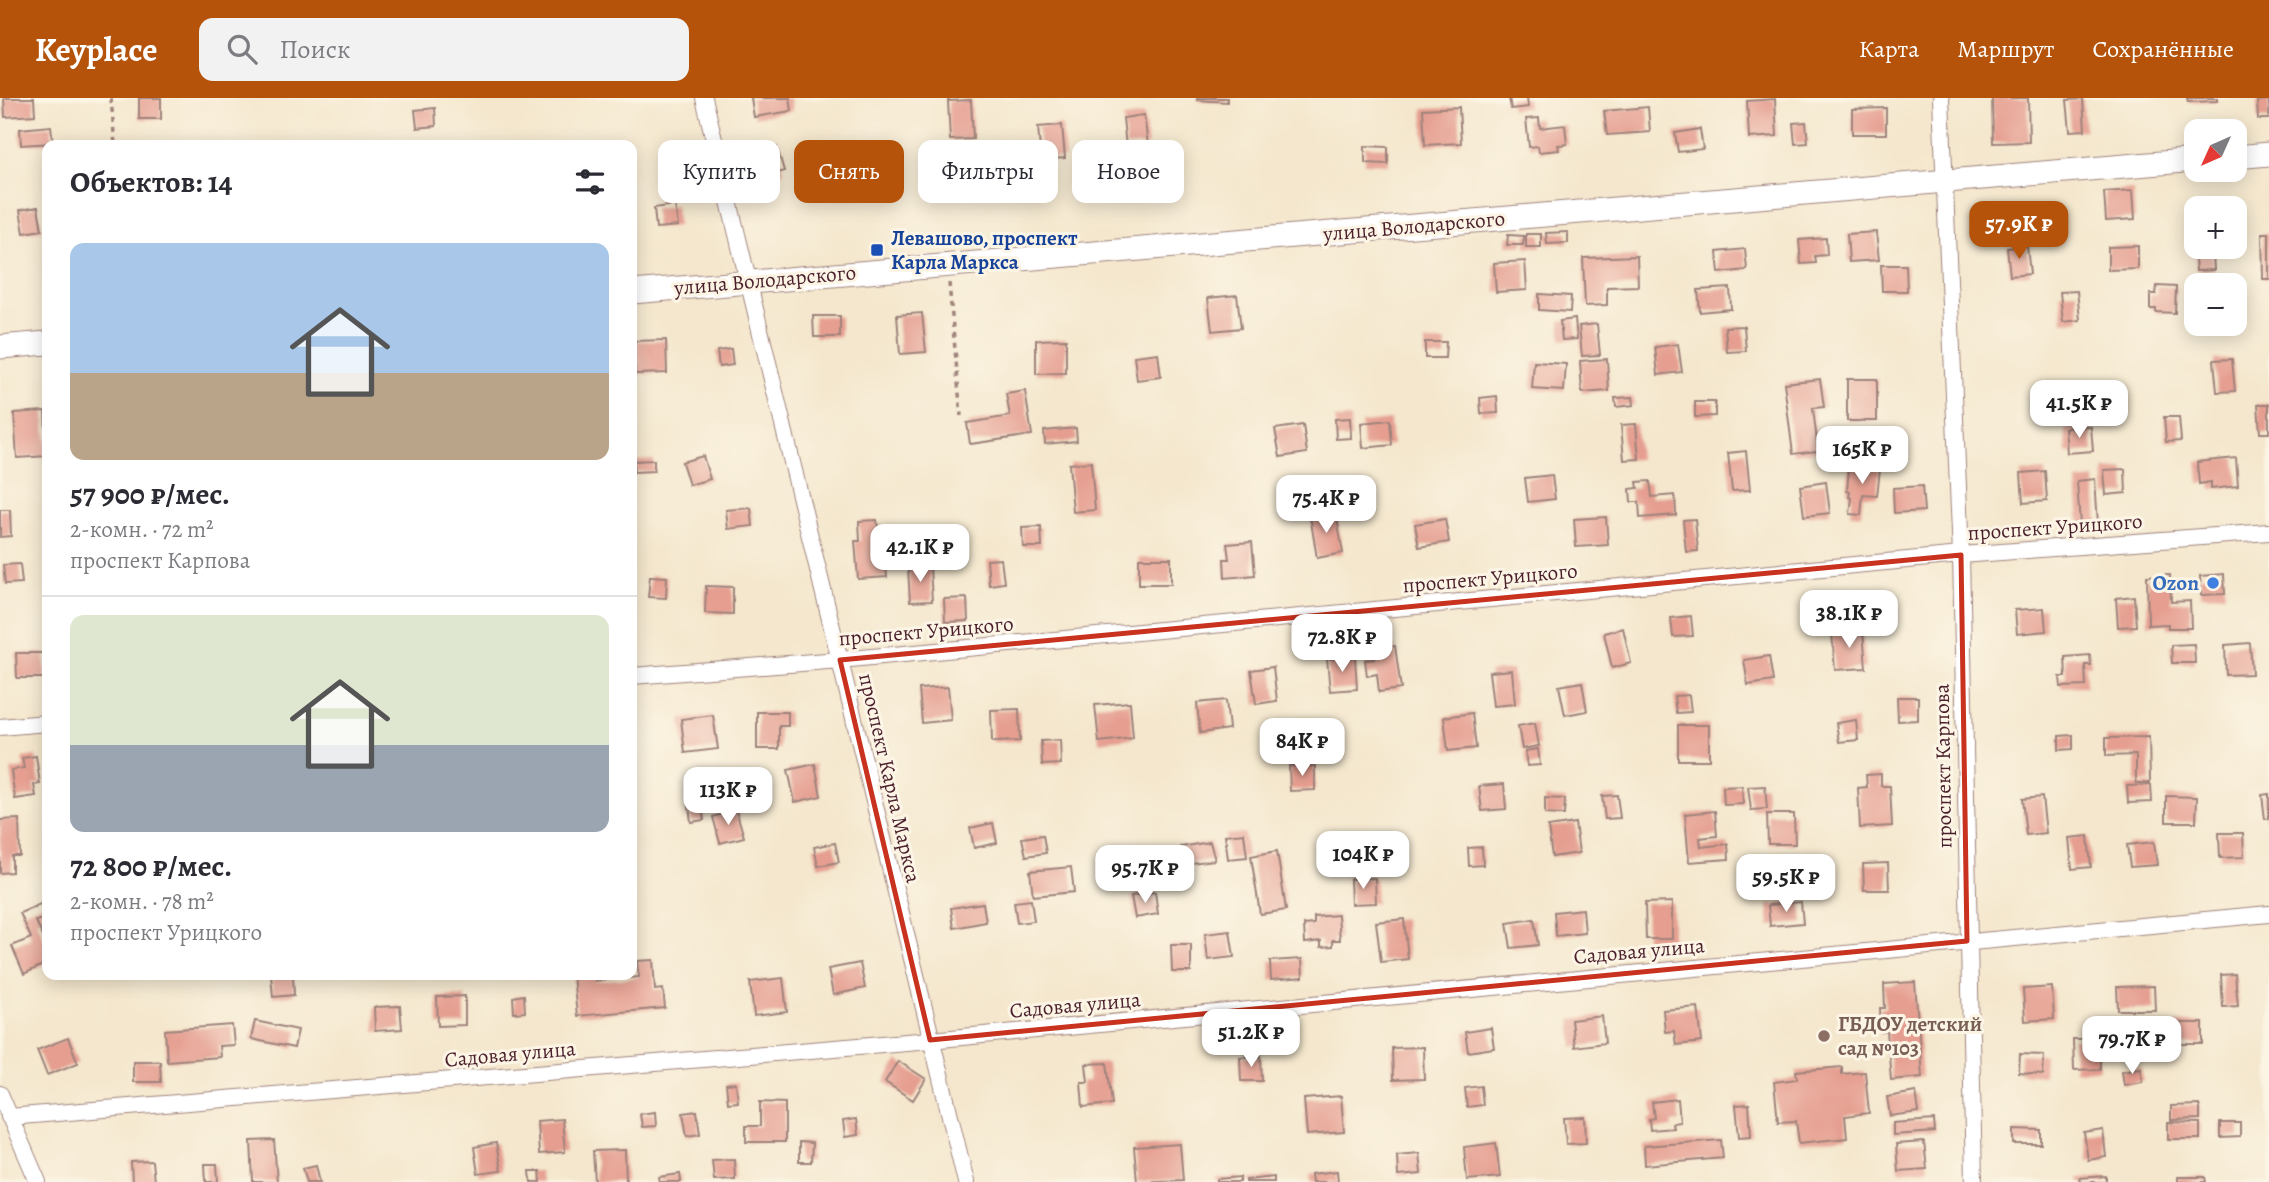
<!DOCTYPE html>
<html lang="ru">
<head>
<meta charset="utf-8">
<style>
	:root { --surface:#fff; --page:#f2f2f3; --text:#2b2b33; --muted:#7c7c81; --line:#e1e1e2; --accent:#b45309 }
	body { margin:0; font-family:Alegreya,serif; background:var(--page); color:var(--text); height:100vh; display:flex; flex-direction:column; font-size:26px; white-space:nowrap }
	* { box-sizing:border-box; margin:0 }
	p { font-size:23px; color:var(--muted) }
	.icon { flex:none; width:38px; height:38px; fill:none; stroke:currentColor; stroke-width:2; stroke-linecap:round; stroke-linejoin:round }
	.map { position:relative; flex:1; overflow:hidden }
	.sheet { position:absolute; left:42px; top:42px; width:595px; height:840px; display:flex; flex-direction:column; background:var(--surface); border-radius:14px; box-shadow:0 4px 18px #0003 }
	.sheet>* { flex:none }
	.banner { position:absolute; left:658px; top:42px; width:665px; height:63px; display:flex; gap:14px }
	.needle { width:46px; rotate:225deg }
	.fabs { position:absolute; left:2184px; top:21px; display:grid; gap:14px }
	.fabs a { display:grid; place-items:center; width:63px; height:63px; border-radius:14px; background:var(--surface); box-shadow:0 4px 18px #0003; font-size:35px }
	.price { position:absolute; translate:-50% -60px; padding:0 16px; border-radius:14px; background:#fff; color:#222; font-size:23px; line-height:46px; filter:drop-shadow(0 2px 4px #0008) }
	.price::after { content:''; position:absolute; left:50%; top:42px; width:21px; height:16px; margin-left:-10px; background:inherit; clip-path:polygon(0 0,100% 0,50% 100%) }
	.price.selected { background:var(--accent); color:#fff }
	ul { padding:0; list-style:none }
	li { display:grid; align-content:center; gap:14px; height:371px; padding:0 28px }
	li+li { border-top:2px solid var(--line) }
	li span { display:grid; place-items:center; height:217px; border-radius:14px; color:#555 }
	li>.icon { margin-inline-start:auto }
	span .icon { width:126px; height:126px; fill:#fffc; stroke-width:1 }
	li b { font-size:30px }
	h2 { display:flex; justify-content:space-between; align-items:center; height:84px; padding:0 28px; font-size:30px }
	.chip { padding:0 24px; border-radius:14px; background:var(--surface); box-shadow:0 4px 18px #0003; font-size:24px; line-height:63px }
	.chip.selected { background:var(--accent); color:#fff }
	header { display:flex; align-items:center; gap:42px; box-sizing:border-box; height:98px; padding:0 35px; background:var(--accent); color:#fff }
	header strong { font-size:33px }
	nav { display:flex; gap:38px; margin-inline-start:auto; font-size:24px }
	.search { width:490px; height:63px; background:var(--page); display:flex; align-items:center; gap:18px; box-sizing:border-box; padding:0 24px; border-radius:14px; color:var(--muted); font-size:26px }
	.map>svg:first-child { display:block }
	.building { fill:#e59e90 }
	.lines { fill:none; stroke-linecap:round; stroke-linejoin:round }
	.street-casing { stroke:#9f837c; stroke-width:18 }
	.secondary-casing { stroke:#9f837c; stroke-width:25 }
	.path { stroke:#9f837c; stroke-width:3.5; stroke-dasharray:5 5; stroke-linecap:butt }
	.street { stroke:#fff; stroke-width:16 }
	.secondary { stroke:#fff; stroke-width:23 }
	.marked { fill:none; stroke:#c8321e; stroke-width:5; stroke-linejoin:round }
	.transit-dot { fill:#1a4fb4; stroke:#fcf5e5; stroke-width:2.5 }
	.shop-dot { fill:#3f7fe0; stroke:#fcf5e5; stroke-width:2.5 }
	.education-dot { fill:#8d6e63; stroke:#fcf5e5; stroke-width:2.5 }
	.labels { text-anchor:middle; stroke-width:6; stroke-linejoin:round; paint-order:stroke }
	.street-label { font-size:21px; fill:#4a1f2b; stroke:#fcf5e5 }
	.transit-label { font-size:21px; font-weight:bold; fill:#164399; stroke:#fcf5e5; text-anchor:start }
	.shop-label { font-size:21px; font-weight:bold; fill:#366cbe; stroke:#fcf5e5; text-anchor:end }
	.education-label { font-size:21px; font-weight:bold; fill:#785e54; stroke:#fcf5e5; text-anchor:start }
</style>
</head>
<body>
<header>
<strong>Keyplace</strong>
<div class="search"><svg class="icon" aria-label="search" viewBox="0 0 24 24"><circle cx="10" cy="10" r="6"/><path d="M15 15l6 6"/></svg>Поиск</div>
<nav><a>Карта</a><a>Маршрут</a><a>Сохранённые</a></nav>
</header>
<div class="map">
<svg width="2269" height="1084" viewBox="0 0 2269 1084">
	<rect width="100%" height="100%" fill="#fcf5e5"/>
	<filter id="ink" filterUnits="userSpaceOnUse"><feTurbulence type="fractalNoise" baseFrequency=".0143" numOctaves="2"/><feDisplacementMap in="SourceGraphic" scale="14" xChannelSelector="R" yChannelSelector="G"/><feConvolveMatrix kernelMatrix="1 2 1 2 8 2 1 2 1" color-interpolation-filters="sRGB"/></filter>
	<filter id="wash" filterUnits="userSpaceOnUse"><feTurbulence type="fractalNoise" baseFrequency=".00686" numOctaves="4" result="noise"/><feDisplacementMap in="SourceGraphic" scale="28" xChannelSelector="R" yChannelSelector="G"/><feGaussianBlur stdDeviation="1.57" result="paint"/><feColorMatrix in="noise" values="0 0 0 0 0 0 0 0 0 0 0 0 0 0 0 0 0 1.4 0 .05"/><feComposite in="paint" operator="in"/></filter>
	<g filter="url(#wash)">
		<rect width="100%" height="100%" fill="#f4e7cd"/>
		<g id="blocks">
			<path class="building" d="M 4,0 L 34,0 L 35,17 L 5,19 Z
				M 139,0 L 161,0 L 161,21 L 139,21 Z
				M 751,0 L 790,0 L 792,13 L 754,19 Z
				M 1197,0 L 1227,0 L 1227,4 L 1197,2 Z
				M 1509,0 L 1527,0 L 1528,9 L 1511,11 Z
				M 1992,0 L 2028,0 L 2029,44 L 1993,45 Z
				M 2187,0 L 2217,0 L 2217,3 L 2188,4 Z
				M 1775,1 L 1777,38 L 1749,40 L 1747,3 Z
				M 2083,1 L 2085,32 L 2070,33 L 2067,2 Z
				M 971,2 L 973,41 L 950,42 L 948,3 Z
				M 2269,2 L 2269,21 L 2258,21 L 2257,3 Z
				M 1459,9 L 1461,45 L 1425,47 L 1423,11 Z
				M 1648,9 L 1650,34 L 1607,37 L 1604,13 Z
				M 435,10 L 436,28 L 417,30 L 415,12 Z
				M 1886,10 L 1886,36 L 1852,36 L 1852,11 Z
				M 1144,17 L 1148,47 L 1126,49 L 1123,20 Z
				M 1539,20 L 1540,30 L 1565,27 L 1567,46 L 1558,47 L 1559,52 L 1539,54 L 1538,48 L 1529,49 L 1526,21 Z
				M 1806,24 L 1808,45 L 1795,46 L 1793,25 Z
				M 1062,27 L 1065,60 L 1041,62 L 1038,29 Z
				M 51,28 L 53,45 L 21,47 L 20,31 Z
				M 1700,31 L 1703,51 L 1678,54 L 1675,35 Z
				M 1365,48 L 1388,49 L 1388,66 L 1365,65 Z
				M 777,49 L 784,73 L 763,80 L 756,56 Z
				M 2133,92 L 2135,121 L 2106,123 L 2104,94 Z
				M 675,107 L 678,128 L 656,130 L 654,110 Z
				M 38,109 L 42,132 L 24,135 L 20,112 Z
				M 1568,134 L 1568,145 L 1547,146 L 1546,135 Z
				M 1876,134 L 1879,162 L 1849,164 L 1847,136 Z
				M 2262,135 L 2269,135 L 2269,181 L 2263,181 Z
				M 1526,136 L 1541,136 L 1541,149 L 1526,149 Z
				M 1508,137 L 1524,138 L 1523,147 L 1507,147 Z
				M 1826,140 L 1827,157 L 1815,158 L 1816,165 L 1801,166 L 1799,142 Z
				M 2027,148 L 2030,176 L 2010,178 L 2007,150 Z
				M 2138,148 L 2138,171 L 2108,172 L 2108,149 Z
				M 2194,149 L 2221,149 L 2222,155 L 2213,155 L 2214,172 L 2196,173 Z
				M 1745,151 L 1747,172 L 1719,175 L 1717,154 Z
				M 1637,158 L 1638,188 L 1607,189 L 1607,207 L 1585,208 L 1583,160 Z
				M 1525,163 L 1527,192 L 1496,194 L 1494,165 Z
				M 1881,167 L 1906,167 L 1907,193 L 1882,193 Z
				M 2157,188 L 2176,189 L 2175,215 L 2156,214 L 2156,211 L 2150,211 L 2150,196 L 2156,196 Z
				M 1730,190 L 1731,211 L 1700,214 L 1698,192 Z
				M 2077,193 L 2080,222 L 2063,224 L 2060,194 Z
				M 1539,196 L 1571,198 L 1570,214 L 1539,212 Z
				M 1237,197 L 1241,230 L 1212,233 L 1208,200 Z
				M 922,215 L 926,254 L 900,256 L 897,217 Z
				M 813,218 L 840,218 L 840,239 L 814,239 Z
				M 1575,221 L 1577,241 L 1562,242 L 1560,223 Z
				M 1597,226 L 1600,257 L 1582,258 L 1579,228 Z
				M 1744,228 L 1746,253 L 1727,254 L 1725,229 Z
				M 1066,241 L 1066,275 L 1036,276 L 1036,242 Z
				M 666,242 L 667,275 L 635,276 L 635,270 L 632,270 L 632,243 Z
				M 1425,244 L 1446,244 L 1445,260 L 1425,260 Z
				M 1678,246 L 1682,274 L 1658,277 L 1655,249 Z
				M 731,251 L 733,267 L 719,269 L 717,253 Z
				M 1158,255 L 1161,279 L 1137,282 L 1134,258 Z
				M 1607,261 L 1609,293 L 1582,295 L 1580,263 Z
				M 2232,261 L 2235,293 L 2217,294 L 2214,262 Z
				M 1534,264 L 1566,266 L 1564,293 L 1532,291 Z
				M 1820,281 L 1824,309 L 1813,310 L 1818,353 L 1793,356 L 1784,285 Z
				M 1847,281 L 1877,281 L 1877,323 L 1847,323 Z
				M 1025,293 L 1032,337 L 970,346 L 967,325 L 1010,318 L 1006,296 Z
				M 1497,298 L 1498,315 L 1481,316 L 1480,300 Z
				M 1633,299 L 1634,307 L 1616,309 L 1615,300 Z
				M 1695,304 L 1715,304 L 1715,318 L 1695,319 Z
				M 2258,306 L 2269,306 L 2269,335 L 2260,335 Z
				M 634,309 L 635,339 L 632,339 L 632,310 Z
				M 45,313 L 47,358 L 17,360 L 14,315 Z
				M 2164,319 L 2179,319 L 2181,343 L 2166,344 Z
				M 1350,320 L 1351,340 L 1336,341 L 1335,321 Z
				M 1390,322 L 1392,347 L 1363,350 L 1361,325 Z
				M 1636,326 L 1639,361 L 1624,362 L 1621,327 Z
				M 1303,327 L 1307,355 L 1280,359 L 1275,331 Z
				M 2091,329 L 2093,353 L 2067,355 L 2065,330 Z
				M 1076,330 L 1077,343 L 1045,346 L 1044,333 Z
				M 1746,353 L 1750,392 L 1732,393 L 1728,355 Z
				M 703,358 L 710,381 L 689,387 L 682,364 Z
				M 2236,360 L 2238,388 L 2211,391 L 2211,384 L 2199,386 L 2197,364 Z
				M 654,362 L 654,373 L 634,374 L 633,363 Z
				M 1091,364 L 1095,412 L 1073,414 L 1069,366 Z
				M 1849,369 L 1880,371 L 1877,398 L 1863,397 L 1861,417 L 1850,416 L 1852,400 L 1849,399 L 1850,394 L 1847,393 Z
				M 2125,371 L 2126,395 L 2106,397 L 2104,372 Z
				M 2045,373 L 2047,403 L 2023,405 L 2021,375 Z
				M 1552,377 L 1555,401 L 1528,404 L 1525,380 Z
				M 2095,381 L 2098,426 L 2080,427 L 2077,383 Z
				M 1650,383 L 1652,399 L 1675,397 L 1676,417 L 1640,420 L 1639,404 L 1631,404 L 1630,391 L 1638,390 L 1637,384 Z
				M 1826,384 L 1830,415 L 1804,418 L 1800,388 Z
				M 1922,388 L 1924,413 L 1894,415 L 1893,390 Z
				M 751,410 L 753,428 L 728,431 L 726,412 Z
				M 0,412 L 10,412 L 11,438 L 0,439 Z
				M 1336,414 L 1343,455 L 1317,460 L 1310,418 Z
				M 1606,419 L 1608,447 L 1576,449 L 1574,421 Z
				M 1445,421 L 1449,444 L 1419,449 L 1415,426 Z
				M 1695,421 L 1698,453 L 1686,454 L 1683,422 Z
				M 877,422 L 879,441 L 883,440 L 887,479 L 858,481 L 855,443 L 860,443 L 859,423 Z
				M 1041,429 L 1042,449 L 1023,449 L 1022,430 Z
				M 1252,444 L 1255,477 L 1225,480 L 1224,461 L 1229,461 L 1227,446 Z
				M 1139,460 L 1171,460 L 1171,486 L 1139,486 Z
				M 1001,461 L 1004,485 L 989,487 L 987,462 Z
				M 20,466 L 22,485 L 5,486 L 3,467 Z
				M 930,469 L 932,503 L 910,504 L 908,470 Z
				M 2224,476 L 2225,496 L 2201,497 L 2200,478 Z
				M 2170,477 L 2171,504 L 2190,503 L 2191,530 L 2168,530 L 2168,526 L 2148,527 L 2147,478 Z
				M 650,478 L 667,479 L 666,500 L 648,499 Z
				M 706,488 L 733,489 L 733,516 L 705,515 Z
				M 2134,498 L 2136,528 L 2118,529 L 2116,500 Z
				M 967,500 L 968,523 L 945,524 L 944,501 Z
				M 2044,510 L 2046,533 L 2017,536 L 2015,512 Z
				M 1691,518 L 1693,538 L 1673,539 L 1671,520 Z
				M 1623,530 L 1631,565 L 1612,570 L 1604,535 Z
				M 1863,533 L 1866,570 L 1835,572 L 1832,535 Z
				M 2250,545 L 2252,576 L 2226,577 L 2225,547 Z
				M 2194,546 L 2195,565 L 2172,565 L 2171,547 Z
				M 1395,548 L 1401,591 L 1379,594 L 1377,576 L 1367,578 L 1365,562 L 1375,561 L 1374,550 Z
				M 16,555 L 45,555 L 45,580 L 17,580 Z
				M 2090,557 L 2091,567 L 2085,567 L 2086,588 L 2061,589 L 2060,579 L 2066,579 L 2065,559 Z
				M 1769,558 L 1773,583 L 1748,587 L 1744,562 Z
				M 1355,559 L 1357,591 L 1330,593 L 1327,561 Z
				M 1273,569 L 1277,603 L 1256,606 L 1251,572 Z
				M 1512,572 L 1515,606 L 1493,608 L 1489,574 Z
				M 1582,584 L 1587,613 L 1565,617 L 1559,588 Z
				M 948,589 L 951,622 L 922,625 L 919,591 Z
				M 1689,597 L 1691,614 L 1676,615 L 1674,598 Z
				M 1897,599 L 1918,599 L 1918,622 L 1898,623 Z
				M 1226,602 L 1229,631 L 1200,635 L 1197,605 Z
				M 1130,604 L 1133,640 L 1099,644 L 1095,607 Z
				M 1019,611 L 1020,643 L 992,644 L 991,612 Z
				M 757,614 L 788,614 L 788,628 L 779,628 L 779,651 L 757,651 Z
				M 1472,615 L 1476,650 L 1448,653 L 1444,619 Z
				M 713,617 L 718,651 L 685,655 L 681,621 Z
				M 1856,622 L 1858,642 L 1839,644 L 1836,625 Z
				M 1535,625 L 1539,648 L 1522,651 L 1518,628 Z
				M 1678,627 L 1709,627 L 1709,662 L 1678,662 Z
				M 2073,637 L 2073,651 L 2059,652 L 2059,638 Z
				M 2149,639 L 2150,685 L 2136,685 L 2136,657 L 2106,658 L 2106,640 Z
				M 1060,642 L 1061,666 L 1042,667 L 1041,643 Z
				M 1538,651 L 1540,667 L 1527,668 L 1525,653 Z
				M 36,658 L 40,686 L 34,687 L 36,698 L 15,701 L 11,672 L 24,670 L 22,660 Z
				M 815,666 L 821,698 L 795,704 L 788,672 Z
				M 1289,668 L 1315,668 L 1315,692 L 1290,693 Z
				M 1881,676 L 1881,688 L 1890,688 L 1892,728 L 1860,730 L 1858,690 L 1867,689 L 1866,677 Z
				M 1504,686 L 1506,711 L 1482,713 L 1479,688 Z
				M 2151,687 L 2152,704 L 2128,705 L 2127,688 Z
				M 1742,688 L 1743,706 L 1724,707 L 1723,689 Z
				M 1765,688 L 1767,711 L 1751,712 L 1748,689 Z
				M 2269,696 L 2269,721 L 2265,721 L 2262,697 Z
				M 1617,697 L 1620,720 L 1605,721 L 1602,698 Z
				M 2166,698 L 2197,699 L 2196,724 L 2166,724 Z
				M 2042,699 L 2046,735 L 2026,737 L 2022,701 Z
				M 1545,700 L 1565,701 L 1564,717 L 1545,716 Z
				M 702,707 L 704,722 L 691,724 L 689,708 Z
				M 736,712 L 744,739 L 720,745 L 713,719 Z
				M 1715,713 L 1717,738 L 1700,740 L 1701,749 L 1728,746 L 1729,761 L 1689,764 L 1685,716 Z
				M 1767,716 L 1794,716 L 1795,746 L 1768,746 Z
				M 19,721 L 20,758 L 12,758 L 12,774 L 0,775 L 0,722 Z
				M 993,725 L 997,745 L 974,750 L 970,730 Z
				M 1575,725 L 1579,755 L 1552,759 L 1548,729 Z
				M 1244,735 L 1247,759 L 1228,761 L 1225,737 Z
				M 2219,735 L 2243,735 L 2244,759 L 2220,760 Z
				M 1043,737 L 1046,755 L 1026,758 L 1022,740 Z
				M 2088,738 L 2091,769 L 2072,771 L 2069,740 Z
				M 1210,744 L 1215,762 L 1184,766 L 1180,749 Z
				M 2154,744 L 2157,767 L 2130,769 L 2127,747 Z
				M 835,745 L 839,764 L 818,768 L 814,749 Z
				M 1482,749 L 1483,767 L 1469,768 L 1468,750 Z
				M 1277,753 L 1286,812 L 1260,816 L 1251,758 Z
				M 1888,765 L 1889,792 L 1864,792 L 1863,766 Z
				M 1071,769 L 1074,794 L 1033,798 L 1030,773 Z
				M 1375,780 L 1376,805 L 1351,806 L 1350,781 Z
				M 1155,794 L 1158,816 L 1135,820 L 1131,798 Z
				M 1031,802 L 1034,823 L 1017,825 L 1014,804 Z
				M 47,803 L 47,819 L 36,823 L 47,848 L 47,865 L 24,876 L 12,848 L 31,840 L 20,815 Z
				M 1672,804 L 1672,841 L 1646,841 L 1645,805 Z
				M 1801,804 L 1803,825 L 1770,828 L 1768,807 Z
				M 983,805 L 986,824 L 954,830 L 951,810 Z
				M 1583,811 L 1585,835 L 1556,838 L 1554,814 Z
				M 1338,817 L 1340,842 L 1333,842 L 1333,848 L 1321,849 L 1321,843 L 1305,845 L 1304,827 L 1314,826 L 1314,819 Z
				M 1404,821 L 1408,861 L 1381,864 L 1376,824 Z
				M 1534,821 L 1538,847 L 1511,850 L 1507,825 Z
				M 1230,833 L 1234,859 L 1208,862 L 1205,836 Z
				M 1171,847 L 1191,847 L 1191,874 L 1172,874 Z
				M 1302,861 L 1303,879 L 1271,882 L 1270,863 Z
				M 653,862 L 655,892 L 663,891 L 665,910 L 577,918 L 573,877 L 595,877 L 595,883 L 639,879 L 637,863 Z
				M 860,865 L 865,890 L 833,897 L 828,871 Z
				M 2235,876 L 2238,908 L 2223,909 L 2221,877 Z
				M 271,877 L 293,877 L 294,897 L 273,899 Z
				M 783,880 L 787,914 L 754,918 L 750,884 Z
				M 1915,884 L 1922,979 L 1891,982 L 1887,933 L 1881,934 L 1880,910 L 1885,910 L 1884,886 Z
				M 2154,888 L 2155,912 L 2118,912 L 2117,889 Z
				M 2052,889 L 2054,921 L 2025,923 L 2023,891 Z
				M 524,897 L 525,914 L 514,915 L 513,899 Z
				M 465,898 L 465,927 L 438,928 L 437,899 Z
				M 400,908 L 402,931 L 375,933 L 374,909 Z
				M 1698,909 L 1702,944 L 1676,947 L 1674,933 L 1665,934 L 1663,912 Z
				M 1602,918 L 1605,945 L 1574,949 L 1571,922 Z
				M 255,923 L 298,932 L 294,950 L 251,941 Z
				M 2175,925 L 2203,925 L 2203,946 L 2175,946 Z
				M 232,927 L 234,947 L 219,948 L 220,959 L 167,963 L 165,932 Z
				M 1491,930 L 1494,950 L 1468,954 L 1465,934 Z
				M 68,940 L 78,965 L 47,977 L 37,952 Z
				M 2073,941 L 2100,941 L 2100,971 L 2074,972 Z
				M 1423,949 L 1424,981 L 1393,982 L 1392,950 Z
				M 2020,956 L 2044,957 L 2043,977 L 2019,975 Z
				M 1261,958 L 1262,983 L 1241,983 L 1240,959 Z
				M 133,963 L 160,963 L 161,984 L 133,984 Z
				M 898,963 L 926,981 L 913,1002 L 885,984 Z
				M 1107,965 L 1112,1006 L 1083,1009 L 1081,984 L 1088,984 L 1086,966 Z
				M 1842,969 L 1842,976 L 1865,974 L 1869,1015 L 1845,1018 L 1847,1040 L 1799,1045 L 1796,1023 L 1778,1024 L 1774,984 L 1797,981 L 1796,973 Z
				M 2141,970 L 2143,984 L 2124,987 L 2122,973 Z
				M 736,985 L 738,1004 L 728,1005 L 726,986 Z
				M 1481,988 L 1483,1007 L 1467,1009 L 1465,990 Z
				M 1916,994 L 1919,1014 L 1890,1018 L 1887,999 Z
				M 1341,998 L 1344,1034 L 1307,1037 L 1304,1001 Z
				M 1678,1001 L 1680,1024 L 1672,1025 L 1673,1030 L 1650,1032 L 1649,1021 L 1654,1020 L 1652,1004 Z
				M 760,1004 L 785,1005 L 785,1044 L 746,1044 L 746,1028 L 760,1028 Z
				M 1749,1006 L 1751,1038 L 1739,1039 L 1736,1007 Z
				M 2200,1007 L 2200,1021 L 2171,1022 L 2171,1008 Z
				M 697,1013 L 700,1036 L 687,1038 L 683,1015 Z
				M 655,1014 L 656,1028 L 642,1029 L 640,1016 Z
				M 1585,1019 L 1586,1045 L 1566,1046 L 1564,1020 Z
				M 562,1021 L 565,1054 L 539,1056 L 537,1023 Z
				M 856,1021 L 858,1037 L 845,1039 L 843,1023 Z
				M 1934,1022 L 1935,1034 L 1893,1037 L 1893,1025 Z
				M 2168,1024 L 2200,1025 L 2200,1041 L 2168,1041 Z
				M 2220,1025 L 2240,1025 L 2240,1039 L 2220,1040 Z
				M 2014,1031 L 2041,1032 L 2041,1046 L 2014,1046 Z
				M 2103,1032 L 2106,1059 L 2088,1062 L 2084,1035 Z
				M 274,1042 L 277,1084 L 253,1084 L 251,1043 Z
				M 1721,1042 L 1723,1060 L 1645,1067 L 1644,1048 Z
				M 799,1044 L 812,1045 L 811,1064 L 799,1064 Z
				M 1924,1044 L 1927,1071 L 1898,1073 L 1896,1046 Z
				M 496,1045 L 501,1073 L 478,1076 L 474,1049 Z
				M 1496,1045 L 1500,1079 L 1467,1082 L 1464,1049 Z
				M 1180,1046 L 1183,1082 L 1137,1084 L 1134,1049 Z
				M 625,1052 L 626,1084 L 595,1084 L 593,1053 Z
				M 1419,1055 L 1421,1076 L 1398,1078 L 1397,1057 Z
				M 734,1061 L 735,1081 L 714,1082 L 712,1062 Z
				M 152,1063 L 154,1084 L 132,1084 L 131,1064 Z
				M 205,1066 L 217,1066 L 218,1084 L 206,1084 Z
				M 316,1067 L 320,1084 L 307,1084 L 303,1070 Z
				M 530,1073 L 540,1073 L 541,1084 L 531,1084 Z
				M 1337,1073 L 1338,1084 L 1312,1084 L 1311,1076 Z
				M 680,1076 L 681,1084 L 660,1084 L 659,1079 Z
				M 2106,1078 L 2106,1084 L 2080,1084 L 2079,1080 Z
				M 1240,1079 L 1240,1084 L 1217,1084 L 1217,1081 Z
				M 1274,1079 L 1274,1084 L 1246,1084 L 1246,1082 Z
				M 2178,1079 L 2205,1079 L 2206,1084 L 2178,1084 Z"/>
		</g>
	</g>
	<g filter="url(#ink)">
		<use href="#blocks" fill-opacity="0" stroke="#9f837c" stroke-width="2"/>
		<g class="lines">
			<defs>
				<path id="street" d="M 704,0 L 966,1084
					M 1941,0 L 1961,457 L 1974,1084
					M 632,578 L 840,562 L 1961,457 L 2269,434
					M 0,629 L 47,625
					M 0,996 L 38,1084
					M 9,1019 L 930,942 L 2269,816"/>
				<path id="secondary" d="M 2235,59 L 2269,56
					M 632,194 L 2196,62
					M 0,249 L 47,245"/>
			</defs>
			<use href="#street" class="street-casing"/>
			<use href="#secondary" class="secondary-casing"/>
			<path class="path" d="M 111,0 L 115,47
				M 949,185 L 961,318"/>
			<use href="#street" class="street"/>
			<use href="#secondary" class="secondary"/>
		</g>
	</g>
	<path class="marked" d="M 1961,457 L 1967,843 L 930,942 L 840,562 Z"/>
	<rect class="transit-dot" x="870" y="145" width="14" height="14" rx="3.5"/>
	<circle class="shop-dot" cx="2213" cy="485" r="7"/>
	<circle class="education-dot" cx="1824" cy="938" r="7"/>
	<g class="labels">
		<g class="street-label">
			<text transform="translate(1414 128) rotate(-5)" y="7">улица Володарского</text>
			<text transform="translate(765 182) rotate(-5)" y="7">улица Володарского</text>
			<text transform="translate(2055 429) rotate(-4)" y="7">проспект Урицкого</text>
			<text transform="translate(1490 480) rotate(-5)" y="7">проспект Урицкого</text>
			<text transform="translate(926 533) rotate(-5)" y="7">проспект Урицкого</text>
			<text transform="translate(1943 668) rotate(-91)" y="7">проспект Карпова</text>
			<text transform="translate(890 680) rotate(77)" y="7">проспект Карла Маркса</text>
			<text transform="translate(1639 853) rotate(-5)" y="7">Садовая улица</text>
			<text transform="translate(1075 907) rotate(-5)" y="7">Садовая улица</text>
			<text transform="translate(510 956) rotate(-5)" y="7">Садовая улица</text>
		</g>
		<g class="transit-label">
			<text x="891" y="147">Левашово, проспект<tspan x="891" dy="24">Карла Маркса</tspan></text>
		</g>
		<g class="shop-label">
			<text x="2199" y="492">Ozon</text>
		</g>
		<g class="education-label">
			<text x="1838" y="933">ГБДОУ детский<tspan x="1838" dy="24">сад №103</tspan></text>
		</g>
	</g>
</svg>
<div class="fabs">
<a><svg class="needle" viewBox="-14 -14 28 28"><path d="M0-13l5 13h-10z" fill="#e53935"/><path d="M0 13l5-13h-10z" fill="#7c7c81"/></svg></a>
<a>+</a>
<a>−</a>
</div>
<b class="price selected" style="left:2019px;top:163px">57.9K ₽</b>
<b class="price" style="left:2079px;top:342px">41.5K ₽</b>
<b class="price" style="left:1862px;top:388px">165K ₽</b>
<b class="price" style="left:1326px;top:437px">75.4K ₽</b>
<b class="price" style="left:920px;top:486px">42.1K ₽</b>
<b class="price" style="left:1849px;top:552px">38.1K ₽</b>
<b class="price" style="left:1342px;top:576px">72.8K ₽</b>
<b class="price" style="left:1302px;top:680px">84K ₽</b>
<b class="price" style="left:728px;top:729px">113K ₽</b>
<b class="price" style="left:1363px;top:793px">104K ₽</b>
<b class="price" style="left:1145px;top:807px">95.7K ₽</b>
<b class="price" style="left:1786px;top:816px">59.5K ₽</b>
<b class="price" style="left:1251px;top:971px">51.2K ₽</b>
<b class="price" style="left:2132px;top:978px">79.7K ₽</b>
<div class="banner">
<a class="chip">Купить</a>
<a class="chip selected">Снять</a>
<a class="chip">Фильтры</a>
<a class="chip">Новое</a>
</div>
<section class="sheet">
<h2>Объектов: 14<svg class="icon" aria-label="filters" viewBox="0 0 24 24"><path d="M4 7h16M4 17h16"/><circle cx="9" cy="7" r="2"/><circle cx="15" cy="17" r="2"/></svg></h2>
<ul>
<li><span style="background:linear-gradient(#a9c7e8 60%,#b9a48a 0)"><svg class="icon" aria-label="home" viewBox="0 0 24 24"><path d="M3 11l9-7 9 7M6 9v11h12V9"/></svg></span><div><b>57 900 ₽/мес.</b><p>2-комн. · 72 m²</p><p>проспект Карпова</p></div></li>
<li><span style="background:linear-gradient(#dfe7d0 60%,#9aa5b1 0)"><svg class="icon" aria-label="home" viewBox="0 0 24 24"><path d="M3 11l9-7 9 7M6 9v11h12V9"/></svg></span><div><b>72 800 ₽/мес.</b><p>2-комн. · 78 m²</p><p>проспект Урицкого</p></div></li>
</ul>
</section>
</div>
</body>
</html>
